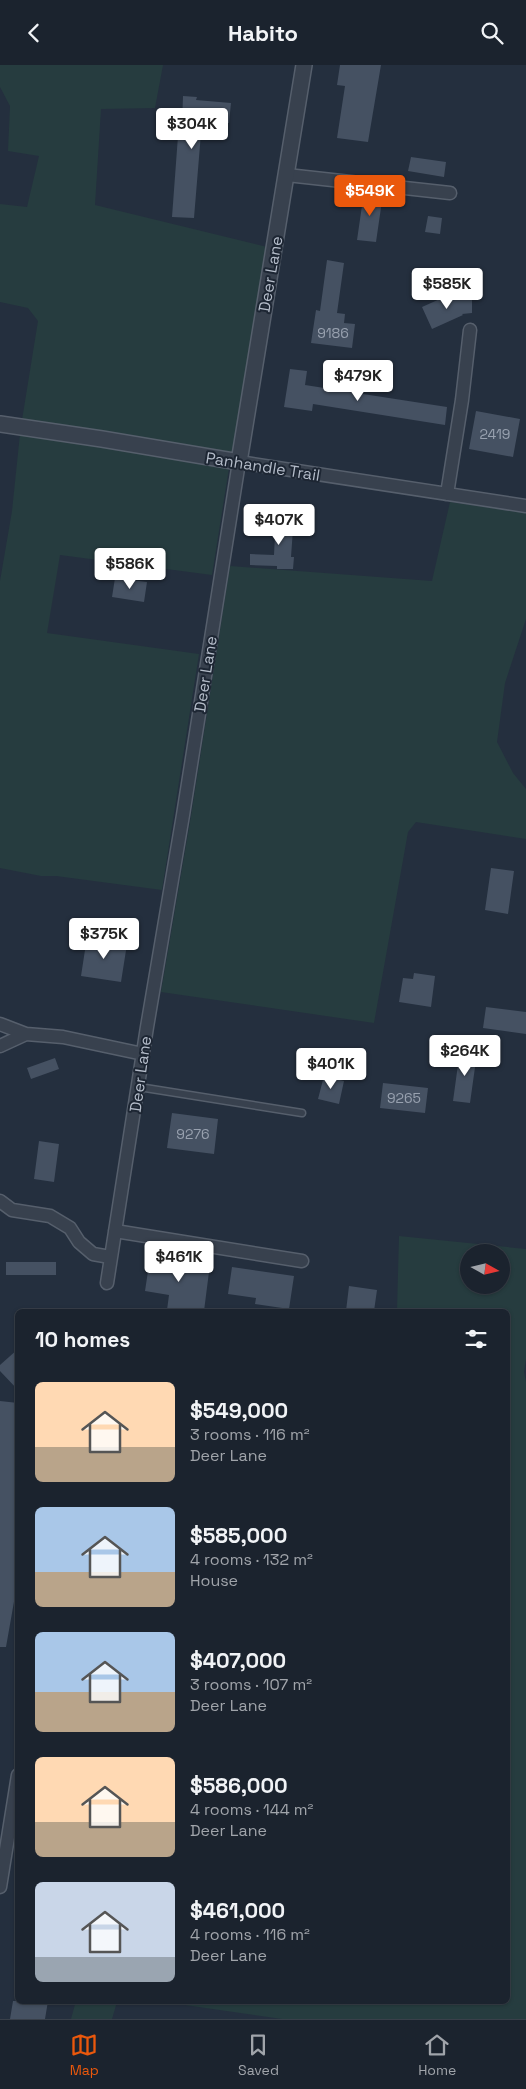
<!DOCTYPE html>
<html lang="en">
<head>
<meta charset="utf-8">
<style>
	:root { --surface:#1b232e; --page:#282f3a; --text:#f1f3f6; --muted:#a0a4aa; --line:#39404a; --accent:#ea580c }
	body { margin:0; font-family:"Space Grotesk",sans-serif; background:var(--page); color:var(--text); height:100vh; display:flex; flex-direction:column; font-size:19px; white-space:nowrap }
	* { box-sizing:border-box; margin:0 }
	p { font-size:16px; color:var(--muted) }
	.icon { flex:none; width:28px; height:28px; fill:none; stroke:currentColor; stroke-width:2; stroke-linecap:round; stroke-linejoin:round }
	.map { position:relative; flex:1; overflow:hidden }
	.details { position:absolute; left:15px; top:1244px; width:495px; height:695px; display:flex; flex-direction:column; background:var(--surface); border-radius:8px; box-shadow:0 1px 4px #0004,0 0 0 1px var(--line) }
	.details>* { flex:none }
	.needle { width:32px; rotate:98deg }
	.tools { position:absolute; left:460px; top:1179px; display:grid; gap:10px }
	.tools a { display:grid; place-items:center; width:50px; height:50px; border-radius:50%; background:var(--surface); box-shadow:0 1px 4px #0004,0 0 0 1px var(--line); font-size:25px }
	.price { position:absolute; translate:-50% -42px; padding:0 11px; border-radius:5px; background:#fff; color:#222; font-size:16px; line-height:32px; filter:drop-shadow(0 1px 2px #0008) }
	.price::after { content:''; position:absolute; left:50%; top:30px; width:15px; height:11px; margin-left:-8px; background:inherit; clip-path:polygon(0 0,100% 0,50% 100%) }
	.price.active { background:var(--accent); color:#fff }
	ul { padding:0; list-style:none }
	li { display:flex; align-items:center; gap:15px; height:125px; padding:0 20px }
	li span { display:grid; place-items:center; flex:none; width:140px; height:100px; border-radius:8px; color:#555 }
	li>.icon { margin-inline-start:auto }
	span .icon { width:60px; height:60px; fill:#fffc; stroke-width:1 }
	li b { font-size:21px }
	h2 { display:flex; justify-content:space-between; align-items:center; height:60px; padding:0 20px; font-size:21px }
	header { display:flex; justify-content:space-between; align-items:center; height:65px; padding:0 20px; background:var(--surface); font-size:22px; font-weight:800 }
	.tab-bar { display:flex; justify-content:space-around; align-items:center; height:70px; border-top:1px solid var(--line); background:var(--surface); font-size:14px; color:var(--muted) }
	.tab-bar a { display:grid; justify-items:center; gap:2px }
	.tab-bar .active { color:var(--accent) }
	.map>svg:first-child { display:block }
	.green { fill:#263c3f; fill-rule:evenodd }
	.building { fill:#455162 }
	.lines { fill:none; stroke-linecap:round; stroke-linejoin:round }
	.service-casing { stroke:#565f6c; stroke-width:9 }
	.minor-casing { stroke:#565f6c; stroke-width:15 }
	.tertiary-casing { stroke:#565f6c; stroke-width:18 }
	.service { stroke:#38414e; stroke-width:6 }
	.minor { stroke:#38414e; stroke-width:12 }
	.tertiary { stroke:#38414e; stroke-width:15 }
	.labels { text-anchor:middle; stroke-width:4; stroke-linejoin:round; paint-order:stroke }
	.number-label { font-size:14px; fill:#98a1af }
	.street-label { font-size:16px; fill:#b4bcc9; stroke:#1d2633 }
</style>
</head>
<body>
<header><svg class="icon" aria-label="back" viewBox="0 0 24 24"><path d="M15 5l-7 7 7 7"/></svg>Habito<svg class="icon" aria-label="search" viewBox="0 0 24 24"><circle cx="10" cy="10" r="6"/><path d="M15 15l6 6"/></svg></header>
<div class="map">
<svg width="526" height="1954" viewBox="0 0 526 1954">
	<rect width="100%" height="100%" fill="#242f3e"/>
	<path class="green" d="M 0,0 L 163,0 L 155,43 L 101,44 L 95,140 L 267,182 L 232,389 L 103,366 L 22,355 L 38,256 L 28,243 L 0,237 L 0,139 L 27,142 L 39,91 L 8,86 L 10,41 L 0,22 Z
		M 20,369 L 101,381 L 229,403 L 212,510 L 60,490 L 47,568 L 199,589 L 162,825 L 56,811 L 41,811 L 0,803 L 0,516 L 12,446 Z
		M 450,437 L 526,448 L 526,554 L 505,618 L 497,677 L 513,708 L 526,724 L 526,774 L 416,757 L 408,767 L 374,958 L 161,927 L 191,751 L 230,501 L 432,516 Z
		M 399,1171 L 526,1184 L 526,1294 L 524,1307 L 526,1317 L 526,1954 L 282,1954 L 185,1940 L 117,1937 L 112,1954 L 71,1954 L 76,1936 L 508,1936 L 508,1246 L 397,1246 ZM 469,1188 L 501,1188 L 501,1220 L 469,1220 Z"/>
	<path class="building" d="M 340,0 L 381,0 L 368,77 L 337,73 L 345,21 L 337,20 Z
		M 183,31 L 197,32 L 196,35 L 231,38 L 229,58 L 202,56 L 194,153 L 172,152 L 178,71 L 173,71 L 174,59 L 182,60 Z
		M 411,92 L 446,97 L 444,112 L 408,106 Z
		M 364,127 L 383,129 L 376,177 L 357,175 Z
		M 428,151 L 442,153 L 440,169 L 425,167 Z
		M 327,195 L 344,198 L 337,248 L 345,249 L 344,258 L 355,259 L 352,283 L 311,278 L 316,245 L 320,246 Z
		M 451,229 L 454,235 L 472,234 L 472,248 L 462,249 L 463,250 L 432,264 L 422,242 Z
		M 290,304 L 307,306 L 305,320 L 447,342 L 445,360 L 313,339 L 312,346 L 284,342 Z
		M 476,346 L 520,354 L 513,392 L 469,384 Z
		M 276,449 L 294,450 L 291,492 L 294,492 L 293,504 L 277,504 L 277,501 L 250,500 L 250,489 L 274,490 Z
		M 115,513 L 147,517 L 144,537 L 112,532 Z
		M 491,803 L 514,806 L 508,849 L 485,845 Z
		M 87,872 L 127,879 L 121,917 L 81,911 Z
		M 414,908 L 435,911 L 431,942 L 399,937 L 403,913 L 413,914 Z
		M 486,942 L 526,947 L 526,969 L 483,963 Z
		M 460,985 L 477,988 L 470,1038 L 453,1036 Z
		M 55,993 L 59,1004 L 31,1014 L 27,1003 Z
		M 324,1011 L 344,1016 L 339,1039 L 318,1034 Z
		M 383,1018 L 428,1023 L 425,1048 L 380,1043 Z
		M 172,1048 L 218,1054 L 214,1089 L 167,1083 Z
		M 39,1076 L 59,1079 L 54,1117 L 34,1114 Z
		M 175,1192 L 185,1193 L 185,1196 L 210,1199 L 204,1246 L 167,1245 L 169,1230 L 145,1226 L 150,1193 L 174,1197 Z
		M 6,1197 L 56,1197 L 56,1210 L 6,1210 Z
		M 232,1202 L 294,1211 L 289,1244 L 255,1239 L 256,1233 L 228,1229 Z
		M 349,1221 L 377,1225 L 374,1246 L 346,1246 Z
		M 18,1284 L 18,1325 L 0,1306 L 0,1300 Z
		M 0,1336 L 18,1338 L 18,1514 L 6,1582 L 0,1582 Z
		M 13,1936 L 48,1936 L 45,1954 L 10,1954 Z"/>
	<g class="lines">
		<defs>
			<path id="service" d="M 139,1022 L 302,1048"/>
			<path id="minor" d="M 287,110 L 450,128
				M 447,429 L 462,335 L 470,265
				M 0,959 L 26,969
				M 0,981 L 26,969 L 63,972 L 143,989
				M 0,1136 L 12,1145 L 50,1151 L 70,1163 L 79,1177 L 93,1189 L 110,1192
				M 115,1166 L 302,1196
				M 107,1218 L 147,962 L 183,750 L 239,397 L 526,441
				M 0,1822 L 18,1710"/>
			<path id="tertiary" d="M 0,359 L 102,374 L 239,397 L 304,0"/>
		</defs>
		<use href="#service" class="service-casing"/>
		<use href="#minor" class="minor-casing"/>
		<use href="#tertiary" class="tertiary-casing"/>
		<use href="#service" class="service"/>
		<use href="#minor" class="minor"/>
		<use href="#tertiary" class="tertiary"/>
	</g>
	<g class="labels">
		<g class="number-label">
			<text x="333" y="273">9186</text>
			<text x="495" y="374">2419</text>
			<text x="404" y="1038">9265</text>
			<text x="193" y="1074">9276</text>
		</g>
		<g class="street-label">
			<text transform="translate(270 209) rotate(-80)" y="6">Deer Lane</text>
			<text transform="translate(263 401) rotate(9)" y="6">Panhandle Trail</text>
			<text transform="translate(205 609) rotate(-81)" y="6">Deer Lane</text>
			<text transform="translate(140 1009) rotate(-82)" y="6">Deer Lane</text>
		</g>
	</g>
</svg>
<div class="tools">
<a><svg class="needle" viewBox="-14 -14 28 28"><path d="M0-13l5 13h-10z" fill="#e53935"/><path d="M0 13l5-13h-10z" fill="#a0a4aa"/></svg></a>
</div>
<b class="price" style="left:192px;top:85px">$304K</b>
<b class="price active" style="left:370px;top:152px">$549K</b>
<b class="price" style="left:447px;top:245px">$585K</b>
<b class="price" style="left:358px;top:337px">$479K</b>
<b class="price" style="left:279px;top:481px">$407K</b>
<b class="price" style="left:130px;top:525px">$586K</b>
<b class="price" style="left:104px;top:895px">$375K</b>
<b class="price" style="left:465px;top:1012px">$264K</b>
<b class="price" style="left:331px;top:1025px">$401K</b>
<b class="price" style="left:179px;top:1218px">$461K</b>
<section class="details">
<h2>10 homes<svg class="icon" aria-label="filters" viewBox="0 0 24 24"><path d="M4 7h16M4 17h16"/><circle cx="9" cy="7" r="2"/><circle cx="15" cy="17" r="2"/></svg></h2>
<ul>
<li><span style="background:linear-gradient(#ffd9b3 65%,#b9a48a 0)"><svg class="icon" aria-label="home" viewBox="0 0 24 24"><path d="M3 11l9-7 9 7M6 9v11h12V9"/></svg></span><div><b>$549,000</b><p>3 rooms · 116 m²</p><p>Deer Lane</p></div></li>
<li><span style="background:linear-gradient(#a9c7e8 65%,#b9a48a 0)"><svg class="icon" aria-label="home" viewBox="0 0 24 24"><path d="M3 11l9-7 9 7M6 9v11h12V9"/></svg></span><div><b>$585,000</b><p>4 rooms · 132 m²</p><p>House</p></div></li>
<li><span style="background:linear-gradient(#a9c7e8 60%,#b9a48a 0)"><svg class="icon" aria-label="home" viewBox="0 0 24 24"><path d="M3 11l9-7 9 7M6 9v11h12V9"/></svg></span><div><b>$407,000</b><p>3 rooms · 107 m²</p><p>Deer Lane</p></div></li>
<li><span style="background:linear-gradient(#ffd9b3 65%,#b9a48a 0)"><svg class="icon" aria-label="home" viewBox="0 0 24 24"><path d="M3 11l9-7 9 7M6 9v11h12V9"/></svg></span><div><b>$586,000</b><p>4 rooms · 144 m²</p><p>Deer Lane</p></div></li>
<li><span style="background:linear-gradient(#c9d6e8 75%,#9aa5b1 0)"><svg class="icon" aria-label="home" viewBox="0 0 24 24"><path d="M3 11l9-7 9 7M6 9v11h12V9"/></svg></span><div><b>$461,000</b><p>4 rooms · 116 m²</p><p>Deer Lane</p></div></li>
</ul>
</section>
</div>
<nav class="tab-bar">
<a class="active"><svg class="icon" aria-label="map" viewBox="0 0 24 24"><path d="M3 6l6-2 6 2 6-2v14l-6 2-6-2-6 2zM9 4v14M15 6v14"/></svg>Map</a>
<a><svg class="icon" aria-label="saved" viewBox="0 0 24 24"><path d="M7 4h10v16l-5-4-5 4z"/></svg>Saved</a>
<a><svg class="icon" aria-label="home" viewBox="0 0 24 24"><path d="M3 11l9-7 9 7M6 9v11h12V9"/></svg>Home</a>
</nav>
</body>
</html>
